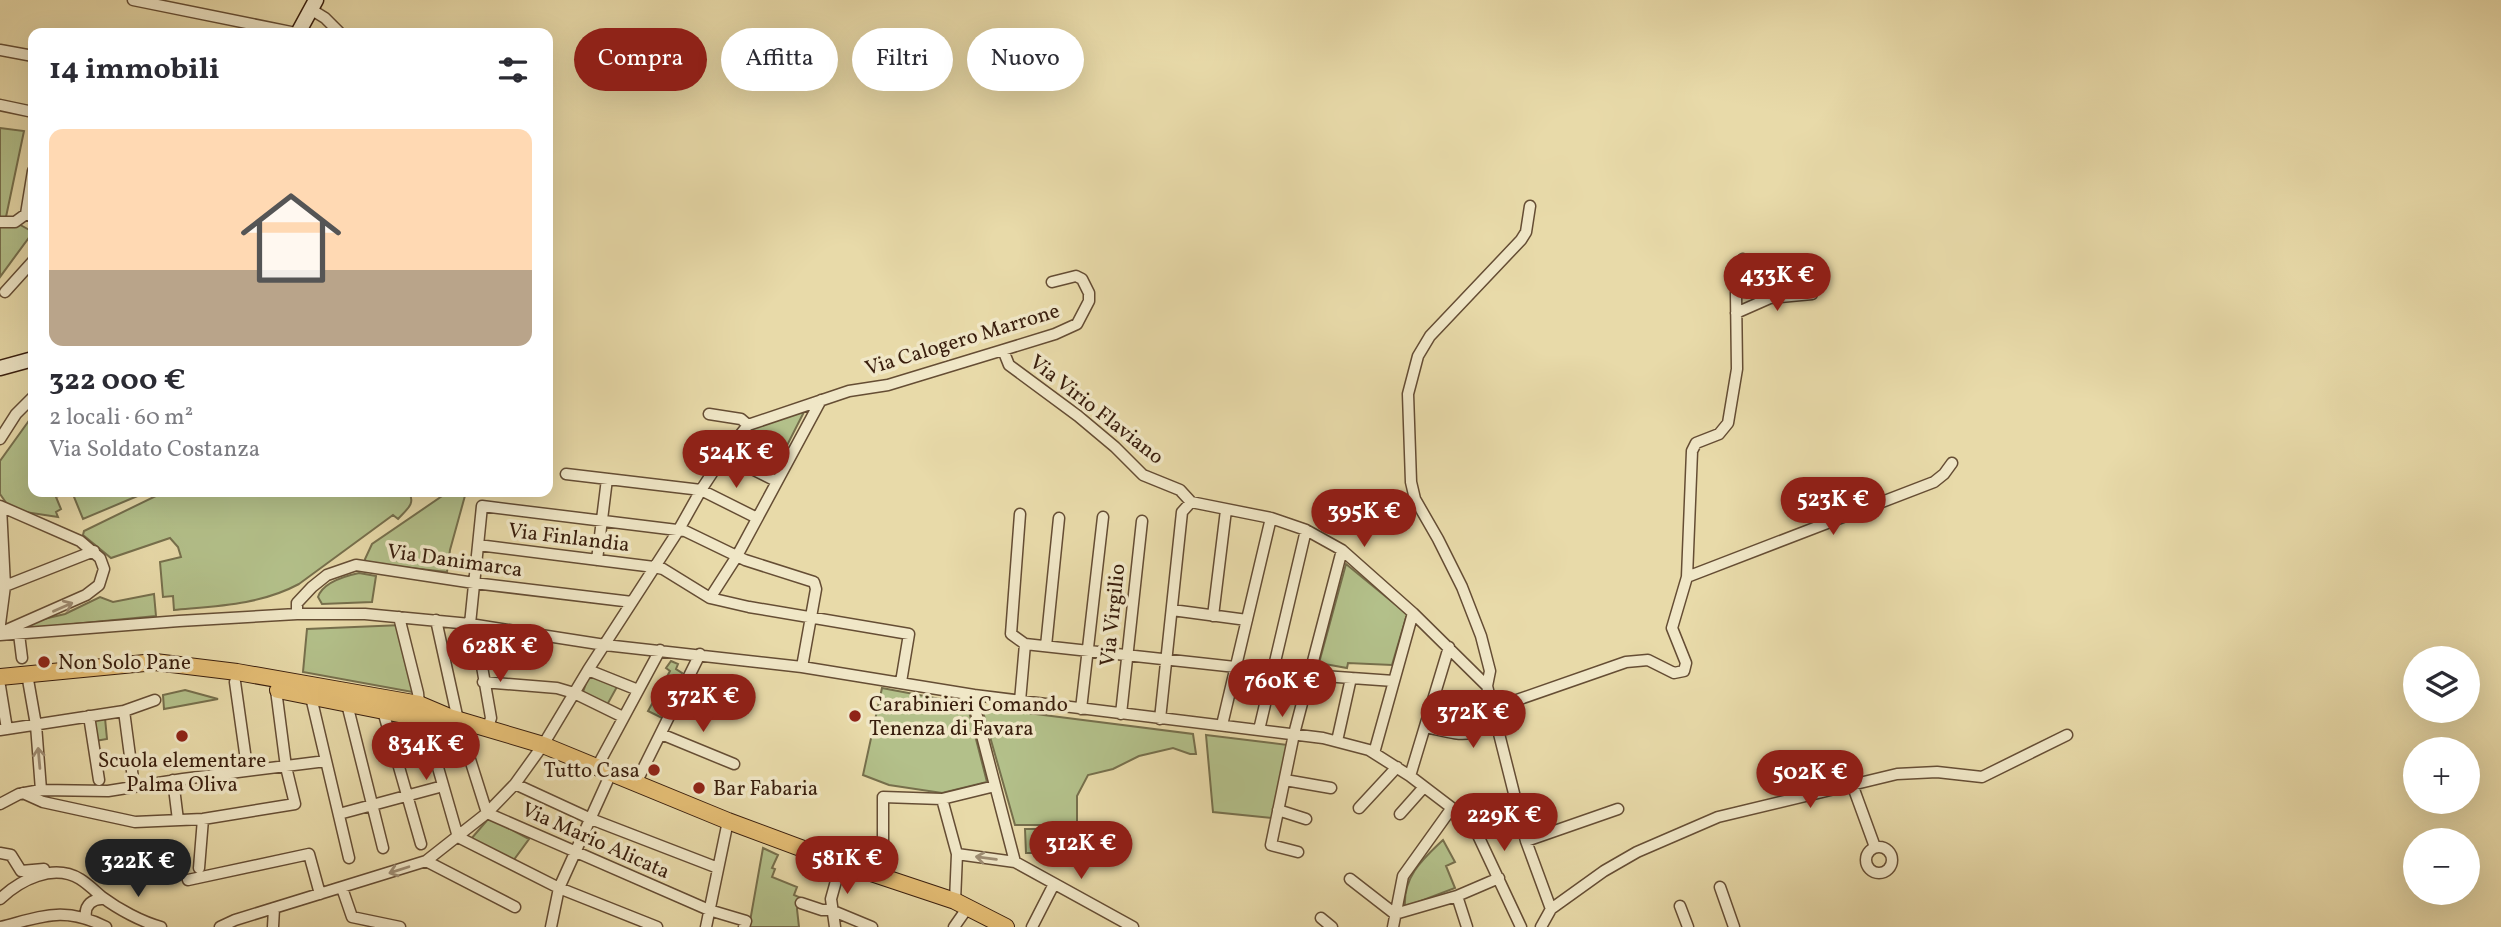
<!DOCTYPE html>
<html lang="it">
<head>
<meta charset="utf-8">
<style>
	:root { --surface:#fff; --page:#f7f7f7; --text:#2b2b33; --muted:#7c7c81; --accent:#8f2418 }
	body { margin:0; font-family:Vollkorn,serif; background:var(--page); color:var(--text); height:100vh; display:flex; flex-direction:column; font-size:26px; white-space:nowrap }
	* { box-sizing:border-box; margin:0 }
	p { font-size:23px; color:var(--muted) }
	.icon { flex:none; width:38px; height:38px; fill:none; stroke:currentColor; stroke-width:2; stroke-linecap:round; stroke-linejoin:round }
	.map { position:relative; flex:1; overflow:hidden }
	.sheet { position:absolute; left:28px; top:28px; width:525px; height:469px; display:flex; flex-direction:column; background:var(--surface); border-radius:14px; box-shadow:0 7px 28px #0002 }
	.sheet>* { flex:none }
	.banner { position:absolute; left:574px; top:28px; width:665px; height:63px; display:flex; gap:14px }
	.fabs { position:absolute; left:2403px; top:646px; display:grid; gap:14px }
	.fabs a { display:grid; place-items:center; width:77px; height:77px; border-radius:50%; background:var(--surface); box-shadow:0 7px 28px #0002; font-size:35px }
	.price { position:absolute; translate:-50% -60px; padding:0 16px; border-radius:24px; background:var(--accent); color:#fff; font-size:23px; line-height:46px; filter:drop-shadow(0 2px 4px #0008) }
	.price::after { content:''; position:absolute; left:50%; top:42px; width:21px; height:16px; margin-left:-10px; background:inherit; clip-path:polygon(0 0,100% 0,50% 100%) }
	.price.on { background:#222; color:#fff }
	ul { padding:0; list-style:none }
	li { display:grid; align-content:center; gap:14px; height:371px; padding:0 21px }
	li span { display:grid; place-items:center; height:217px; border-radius:14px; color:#555 }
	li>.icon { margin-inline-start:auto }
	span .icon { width:126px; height:126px; fill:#fffc; stroke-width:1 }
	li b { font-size:30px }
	h2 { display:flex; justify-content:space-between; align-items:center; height:84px; padding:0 21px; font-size:30px }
	.chip { padding:0 24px; border-radius:32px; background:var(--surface); box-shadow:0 7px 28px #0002; font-size:24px; line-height:63px }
	.chip.on { background:var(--accent); color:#fff }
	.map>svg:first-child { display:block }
	.green { fill:#b3c08a; stroke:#766f4c; stroke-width:2 }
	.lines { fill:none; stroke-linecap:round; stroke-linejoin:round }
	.street-casing { stroke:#654d34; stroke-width:13 }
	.secondary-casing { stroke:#391e0d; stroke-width:17 }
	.primary-casing { stroke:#391e0d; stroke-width:18 }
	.street { stroke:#f0e7c7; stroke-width:10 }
	.secondary { stroke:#f0e7c7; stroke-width:14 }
	.primary { stroke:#e4bd74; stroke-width:16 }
	.oneway { stroke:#9e8d73 }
	.poi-dot { fill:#8f2418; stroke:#f0e7c7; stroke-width:2.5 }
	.labels { text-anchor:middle; stroke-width:7; stroke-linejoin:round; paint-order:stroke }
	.street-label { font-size:21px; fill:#391e0d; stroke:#f0e7c7 }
	.poi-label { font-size:21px; fill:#391e0d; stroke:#f0e7c7; text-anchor:start }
</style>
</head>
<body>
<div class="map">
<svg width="2501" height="927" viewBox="0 0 2501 927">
	<rect width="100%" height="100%" fill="#e8daa9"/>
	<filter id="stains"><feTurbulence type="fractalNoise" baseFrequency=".00286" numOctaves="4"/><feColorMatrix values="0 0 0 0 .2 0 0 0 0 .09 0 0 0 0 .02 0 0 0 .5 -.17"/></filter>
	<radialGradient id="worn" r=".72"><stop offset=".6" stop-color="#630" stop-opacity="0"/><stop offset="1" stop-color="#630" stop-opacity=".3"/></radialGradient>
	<path class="green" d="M 0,128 L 24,131 L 6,217 L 33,232 L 0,277 Z
		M 806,408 L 773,473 L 731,451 L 747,432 L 761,424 Z
		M 33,415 L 33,492 L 69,492 L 56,497 L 61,509 L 56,512 L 58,517 L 25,512 L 7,504 L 0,494 L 0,461 Z
		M 72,492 L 147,492 L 83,519 Z
		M 164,492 L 408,492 C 417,503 406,510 398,519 L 393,515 L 299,584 C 260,605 217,606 174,610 L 173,596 L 163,597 L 160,562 L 181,557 L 178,547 L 170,538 L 111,558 L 83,535 L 84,531 Z
		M 448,492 L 466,492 L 450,550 L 447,572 L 366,563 L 365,559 L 372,544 Z
		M 1346,564 L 1407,614 L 1392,665 L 1348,663 L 1347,668 L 1319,663 Z
		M 359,573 L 376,576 L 372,602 L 322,604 L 318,597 C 323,582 345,576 359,573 Z
		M 154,594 L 156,616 L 32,628 L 30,625 L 31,622 L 65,614 L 100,597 L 113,602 Z
		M 402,625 L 418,693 L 303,672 L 307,629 Z
		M 671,661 L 678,664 L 676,669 L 682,673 L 679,686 L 664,719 L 648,711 L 670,671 L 666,668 Z
		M 590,672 L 618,685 L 607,705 L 583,692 Z
		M 882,688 L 967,704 L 987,782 L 942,793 L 889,785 L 863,775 Z
		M 185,690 L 218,699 L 164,709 L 163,695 Z
		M 988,708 L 1193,734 L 1196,754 L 1190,754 L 1173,748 L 1139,756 L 1113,769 L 1088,775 L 1077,796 L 1077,825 L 1015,825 L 983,712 Z
		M 105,718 L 107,739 L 95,741 L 93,721 Z
		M 1206,735 L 1288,745 L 1272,818 L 1213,812 Z
		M 489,818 L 529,839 L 513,861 L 471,839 Z
		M 1025,829 L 1067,829 L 1067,853 L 1026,853 Z
		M 1443,840 L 1455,862 L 1446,866 L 1455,888 L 1405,907 C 1403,876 1423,859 1443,840 Z
		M 763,848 L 778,855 L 772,868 L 775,869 L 772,877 L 797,887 L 794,895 L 801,898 L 797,909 L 799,927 L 749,927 Z"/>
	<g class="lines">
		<defs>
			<path id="street" d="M 133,0 L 296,33
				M 312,10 L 325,18 L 340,33
				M 0,50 L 33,56
				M 0,105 L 33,112
				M 1530,206 L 1526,232 L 1521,240 L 1430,336 L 1418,356 L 1408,394 L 1411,482 L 1415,499 L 1438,539 L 1462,587 L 1481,636 L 1490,671 L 1487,686 L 1526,841 L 1551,909
				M 26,214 L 33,171
				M 0,222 L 15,222 L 26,214 L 33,217
				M 5,292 L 33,261
				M 1736,313 L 1770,298 L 1812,294
				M 1003,350 L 1009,365 L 1078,416 L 1115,447 L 1143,475 L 1180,490 L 1191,502 L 1271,518 L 1306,530 L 1342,550 L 1413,613 L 1487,686
				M 709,414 L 741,419 L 748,425
				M 0,439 L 16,414 L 33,397
				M 724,455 L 776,481
				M 566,474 L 701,490 L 757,518
				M 0,506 L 80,541 L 100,558 L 104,569 L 99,585 L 86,595 L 2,632
				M 1020,514 L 1011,634 L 1025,644 L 1020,701
				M 478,545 L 654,567 L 663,569 L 710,598 L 749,607 L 909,634 L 901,682
				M 597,560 L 607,479
				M 1687,577 L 1934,482 L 1944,474 L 1952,463
				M 5,586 L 94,551
				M 710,598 L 737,556 L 821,400
				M 1172,610 L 1247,620
				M 297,614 L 297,603 L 312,587 L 327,575 L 356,565 L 474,583 L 632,602
				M 1213,616 L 1226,510
				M 399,617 L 418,693 L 419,704
				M 436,620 L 458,720
				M 0,624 L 5,586 L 1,507
				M 470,624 L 482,506 L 685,531 L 745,560 L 814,582 L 816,589 L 802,667
				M 19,634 L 22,658
				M 0,635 L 179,621 L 297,614 L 365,614 L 470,624 L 605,645 L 802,667 L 974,695 L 1323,738 L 1369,750 L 1410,776 L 1469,821 L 1475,829 L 1521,927
				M 477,638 L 491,718 L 488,727
				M 1025,644 L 1309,675 L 1394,681
				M 1046,646 L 1059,518
				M 588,670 L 638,690
				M 27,674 L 36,725 L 41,790
				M 235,682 L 246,760
				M 483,682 L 557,688 L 574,693 L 623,717
				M 0,686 L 7,729
				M 974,695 L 973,701 L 1015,862
				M 311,697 L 349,858
				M 347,704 L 383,848
				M 1081,709 L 1103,517
				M 124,711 L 155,700
				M 383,711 L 421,844
				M 1121,714 L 1142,521
				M 89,716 L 99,780
				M 424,719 L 458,837
				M 1160,719 L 1182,512 L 1191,502
				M 1222,725 L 1271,518
				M 1425,727 C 1456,733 1479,745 1494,708 L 1626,662 L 1648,660 L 1674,673 L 1684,671 L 1686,663 L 1672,628 L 1687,577 L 1692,451 L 1696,443 L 1719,434 L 1728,423 L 1737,369 L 1736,293 L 1743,259
				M 0,730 L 124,711 L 134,786
				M 1259,730 L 1306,530
				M 661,734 L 734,764
				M 1337,741 L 1351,678
				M 468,753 L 487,813 L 709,910 L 746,921 L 744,927
				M 1374,753 L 1413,613
				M 597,767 L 660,650
				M 1410,776 L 1449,647
				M 173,780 L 178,820
				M 1285,780 L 1331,788
				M 636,783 L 700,654
				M 515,784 L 591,819 L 718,868
				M 1852,784 L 1875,847
				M 23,793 L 43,802 L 135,822 L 203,819 L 295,804 L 286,767 L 276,690
				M 942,799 L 957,854 L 955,901
				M 0,804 L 19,794 L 41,790 L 108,791 L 183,779 L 326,761
				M 1359,808 L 1397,767
				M 1278,810 L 1306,819
				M 339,814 L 443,786
				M 1400,814 L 1424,787
				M 458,837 L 559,888 L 657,927
				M 1526,841 L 1618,809
				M1866 860a13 13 0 1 1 26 0a13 13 0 1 1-26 0Z
				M 1298,852 L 1271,845 L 1294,734 L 1342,550
				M 0,853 L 11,855 L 21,871 L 44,869
				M 957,854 L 1015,862 L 1133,927
				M 426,861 L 515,907
				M 199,868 L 203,819
				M 883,877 L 883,797 L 942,799 L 995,786
				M 1350,879 L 1395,914
				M 188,880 L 309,854 L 320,894
				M 1720,887 L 1734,927
				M 342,888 L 352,917 L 400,927
				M 1457,896 L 1467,927
				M 0,899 C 20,880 53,863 80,879 C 88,884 95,891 102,897 C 118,909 142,922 161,927
				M 801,903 L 822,910 L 831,910 L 872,927
				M 1680,906 L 1688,927
				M 1395,914 L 1457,896 L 1499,878
				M 86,917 C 84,905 93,898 104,899
				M 1321,918 L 1332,927
				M 1,927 C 44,916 64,906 106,927
				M 220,927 L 235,920 L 426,861 L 487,813 L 515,784 L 543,745 L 588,670 L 678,531 L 701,490 L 724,455 L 748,425 L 849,391 L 888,385 L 1003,350 L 1055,334 L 1077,324 L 1089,301 L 1089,293 L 1082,279 L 1076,276 L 1052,282
				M 273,927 L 274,908
				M 551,927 L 559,888 L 611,773
				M 706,927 L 728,821
				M 835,927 L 831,899 L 841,863
				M 954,927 L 968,907
				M 1032,927 L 1054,884
				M 1393,927 L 1403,876 L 1451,809
				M 1541,927 L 1551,909 L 1604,871 L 1637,852 L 1718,817 L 1897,774 L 1937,772 L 1982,777 L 2067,735"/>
			<path id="secondary" d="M 298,33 L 316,0
				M 0,368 L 33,359"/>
			<path id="primary" d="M 0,677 L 155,662 L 237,672 L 419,704 L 452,718 L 543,745 L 728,821 L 841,863 L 955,901 L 1006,927
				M 278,690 L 424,719 L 449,718"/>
		</defs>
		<use href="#street" class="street-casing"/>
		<use href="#secondary" class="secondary-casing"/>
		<use href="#primary" class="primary-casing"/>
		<use href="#street" class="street"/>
		<use href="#secondary" class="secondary"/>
		<use href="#primary" class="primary"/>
	</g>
	<defs><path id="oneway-shaft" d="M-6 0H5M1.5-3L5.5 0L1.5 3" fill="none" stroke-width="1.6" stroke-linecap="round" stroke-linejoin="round" transform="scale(1.75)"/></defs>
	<g class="oneway">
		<use href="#oneway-shaft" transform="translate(63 607) rotate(-24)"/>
		<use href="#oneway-shaft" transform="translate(39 758) rotate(-95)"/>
		<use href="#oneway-shaft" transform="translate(986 858) rotate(-173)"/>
		<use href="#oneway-shaft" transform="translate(399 870) rotate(162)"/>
	</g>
	<g class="poi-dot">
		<circle cx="44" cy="662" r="7"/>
		<circle cx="855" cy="716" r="7"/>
		<circle cx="182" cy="736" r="7"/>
		<circle cx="654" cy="770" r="7"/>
		<circle cx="699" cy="788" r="7"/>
	</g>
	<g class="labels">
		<g class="street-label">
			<text transform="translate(962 339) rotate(-17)" y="7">Via Calogero Marrone</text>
			<text transform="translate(1097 409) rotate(38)" y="7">Via Virio Flaviano</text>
			<text transform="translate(569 537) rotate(7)" y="7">Via Finlandia</text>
			<text transform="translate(455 560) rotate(8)" y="7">Via Danimarca</text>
			<text transform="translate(1112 615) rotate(-84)" y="7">Via Virgilio</text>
			<text transform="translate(596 840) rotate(24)" y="7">Via Mario Alicata</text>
		</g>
		<g class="poi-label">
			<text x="58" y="669">Non Solo Pane</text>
			<text x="869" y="711">Carabinieri Comando<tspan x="869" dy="24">Tenenza di Favara</tspan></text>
			<text x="182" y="767" text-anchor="middle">Scuola elementare<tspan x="182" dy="24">Palma Oliva</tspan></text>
			<text x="640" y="777" text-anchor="end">Tutto Casa</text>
			<text x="713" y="795">Bar Fabaria</text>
		</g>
	</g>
	<rect width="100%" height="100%" filter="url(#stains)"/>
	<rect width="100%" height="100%" fill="url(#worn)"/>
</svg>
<div class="fabs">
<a><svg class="icon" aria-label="layers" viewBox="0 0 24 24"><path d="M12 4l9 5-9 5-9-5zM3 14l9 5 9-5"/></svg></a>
<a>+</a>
<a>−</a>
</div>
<b class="price" style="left:1777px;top:313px">433K €</b>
<b class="price" style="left:736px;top:490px">524K €</b>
<b class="price" style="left:1833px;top:537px">523K €</b>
<b class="price" style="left:1364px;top:549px">395K €</b>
<b class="price" style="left:500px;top:684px">628K €</b>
<b class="price" style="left:1282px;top:719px">760K €</b>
<b class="price" style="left:703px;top:734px">372K €</b>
<b class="price" style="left:1473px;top:750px">372K €</b>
<b class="price" style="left:426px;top:782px">834K €</b>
<b class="price" style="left:1810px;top:810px">502K €</b>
<b class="price" style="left:1504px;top:853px">229K €</b>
<b class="price" style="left:1081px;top:881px">312K €</b>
<b class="price" style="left:847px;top:896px">581K €</b>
<b class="price on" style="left:138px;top:899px">322K €</b>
<div class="banner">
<a class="chip on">Compra</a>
<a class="chip">Affitta</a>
<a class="chip">Filtri</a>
<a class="chip">Nuovo</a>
</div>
<section class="sheet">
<h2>14 immobili<svg class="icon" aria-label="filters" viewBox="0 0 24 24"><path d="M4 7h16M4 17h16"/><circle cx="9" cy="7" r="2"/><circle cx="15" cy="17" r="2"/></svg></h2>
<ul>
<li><span style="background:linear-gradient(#ffd9b3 65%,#b9a48a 0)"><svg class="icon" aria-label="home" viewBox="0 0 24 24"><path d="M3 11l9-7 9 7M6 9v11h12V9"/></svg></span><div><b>322 000 €</b><p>2 locali · 60 m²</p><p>Via Soldato Costanza</p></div></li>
</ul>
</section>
</div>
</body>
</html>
